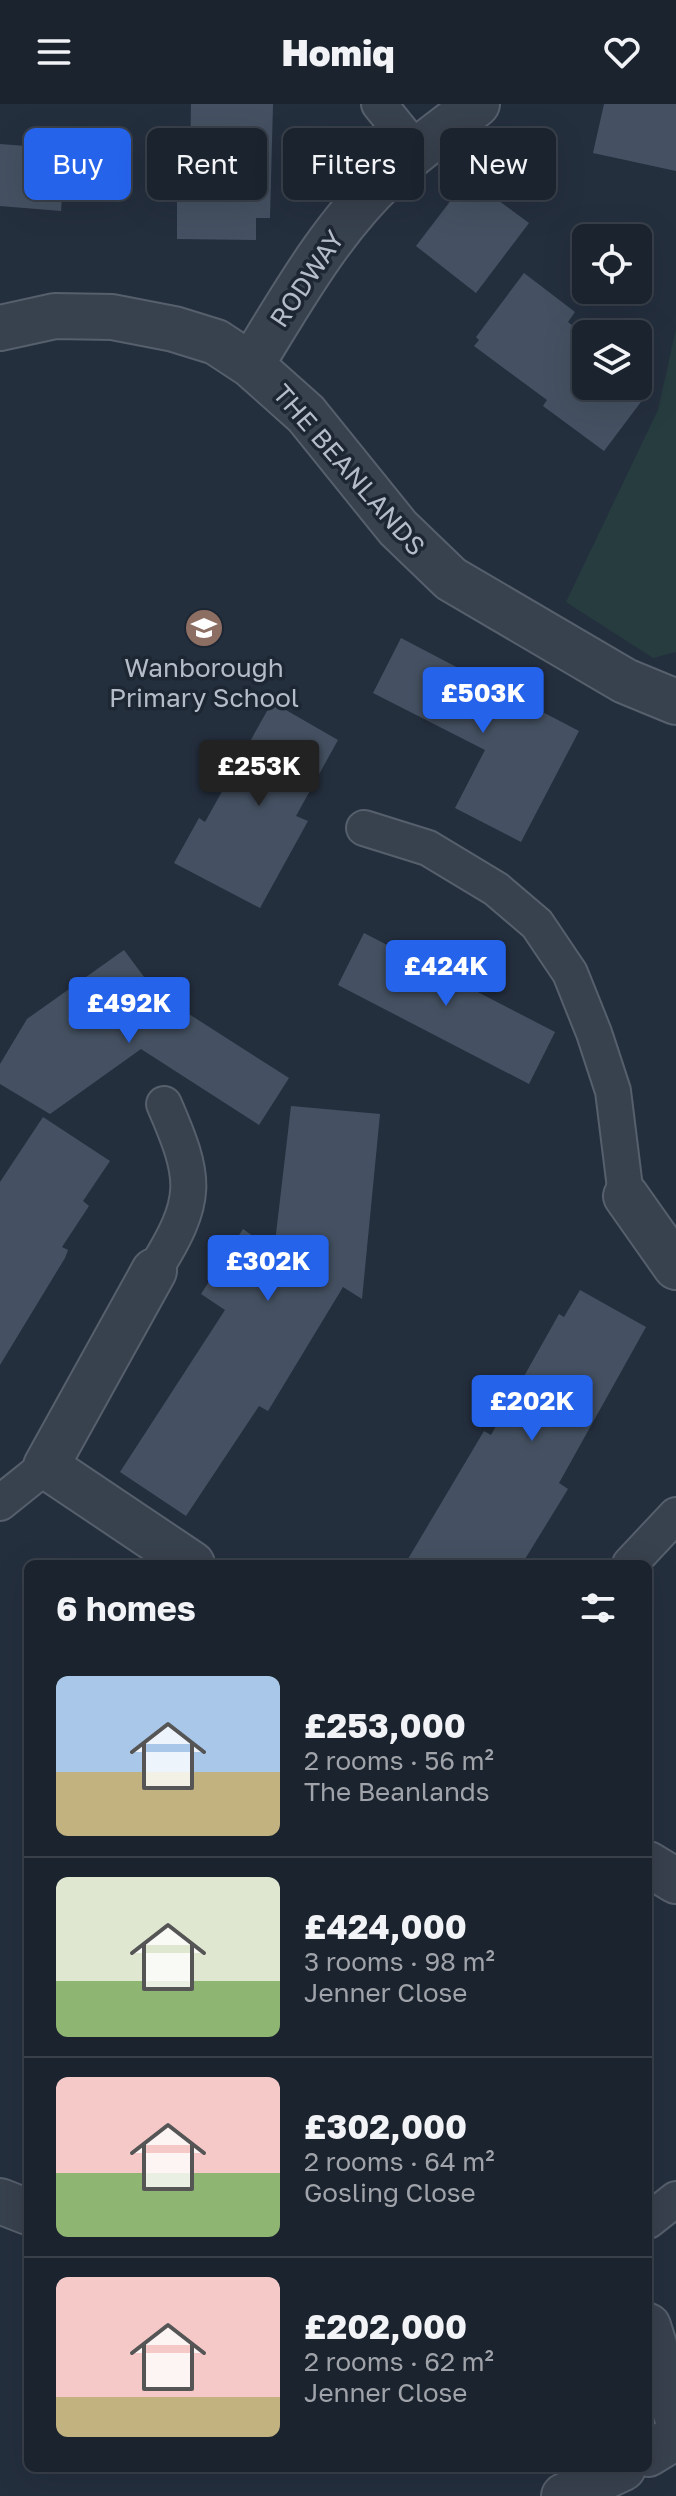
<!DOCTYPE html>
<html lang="en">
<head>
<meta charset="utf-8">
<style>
	:root { --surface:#1b232e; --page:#242b36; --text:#f1f3f6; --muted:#a0a4aa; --line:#39404a; --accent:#2563eb }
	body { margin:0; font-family:"Golos Text",sans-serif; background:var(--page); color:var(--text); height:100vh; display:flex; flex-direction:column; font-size:30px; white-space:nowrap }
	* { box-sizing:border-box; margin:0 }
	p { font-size:26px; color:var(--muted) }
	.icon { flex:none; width:44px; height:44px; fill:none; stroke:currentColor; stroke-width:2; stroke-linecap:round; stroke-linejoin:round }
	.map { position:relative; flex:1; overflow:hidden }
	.side { position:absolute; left:24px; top:1456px; width:628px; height:912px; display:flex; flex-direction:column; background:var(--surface); border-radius:12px; box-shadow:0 8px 32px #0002,0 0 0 2px var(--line) }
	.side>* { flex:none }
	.banner { position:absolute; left:24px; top:24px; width:628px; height:72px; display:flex; gap:16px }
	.buttons { position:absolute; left:572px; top:120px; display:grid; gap:16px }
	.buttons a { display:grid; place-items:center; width:80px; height:80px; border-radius:12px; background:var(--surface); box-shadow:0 8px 32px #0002,0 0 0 2px var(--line); font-size:40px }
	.price { position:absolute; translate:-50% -68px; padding:0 18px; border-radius:8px; background:var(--accent); color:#fff; font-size:26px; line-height:52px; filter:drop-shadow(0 2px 4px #0008) }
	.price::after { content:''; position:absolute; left:50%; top:48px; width:24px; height:18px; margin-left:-12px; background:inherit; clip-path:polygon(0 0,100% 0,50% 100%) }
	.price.current { background:#222; color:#fff }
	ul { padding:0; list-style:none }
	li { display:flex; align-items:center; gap:24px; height:200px; padding:0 32px }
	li+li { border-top:2px solid var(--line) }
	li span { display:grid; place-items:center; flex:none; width:224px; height:160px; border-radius:12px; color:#555 }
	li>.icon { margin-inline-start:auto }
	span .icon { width:96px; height:96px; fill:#fffc; stroke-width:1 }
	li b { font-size:34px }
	h2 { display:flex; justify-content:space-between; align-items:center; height:96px; padding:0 32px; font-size:34px }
	.pill { padding:0 28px; border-radius:12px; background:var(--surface); box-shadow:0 8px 32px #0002,0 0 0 2px var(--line); font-size:28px; line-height:72px }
	.pill.current { background:var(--accent); color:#fff }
	header { display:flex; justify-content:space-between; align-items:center; height:104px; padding:0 32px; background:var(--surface); font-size:36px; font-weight:800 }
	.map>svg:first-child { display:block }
	.green { fill:#263c3f }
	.building { fill:#455162 }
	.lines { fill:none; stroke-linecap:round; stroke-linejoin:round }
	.lane-casing { stroke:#565f6c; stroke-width:38 }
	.street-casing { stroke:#565f6c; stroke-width:48 }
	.lane { stroke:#38414e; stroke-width:34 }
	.street { stroke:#38414e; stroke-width:44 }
	.labels { text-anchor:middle; stroke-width:7; stroke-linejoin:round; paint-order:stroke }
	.street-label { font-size:26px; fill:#b4bcc9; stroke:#1d2633 }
	.poi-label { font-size:26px; fill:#b4bcc9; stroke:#1d2633 }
</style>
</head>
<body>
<header><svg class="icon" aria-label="menu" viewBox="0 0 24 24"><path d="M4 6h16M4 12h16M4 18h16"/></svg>Homiq<svg class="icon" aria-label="heart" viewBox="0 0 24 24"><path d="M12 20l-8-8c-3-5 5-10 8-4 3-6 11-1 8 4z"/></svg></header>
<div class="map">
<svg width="676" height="2392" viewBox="0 0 676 2392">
	<rect width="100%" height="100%" fill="#242f3e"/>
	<path class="green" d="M 676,225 L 676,548 L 653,554 L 566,498 L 658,306 Z"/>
	<path class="building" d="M 191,0 L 273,0 L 270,114 L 256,114 L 256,136 L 177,135 L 177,59 L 190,59 Z
		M 604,0 L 676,0 L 676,67 L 593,49 Z
		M 0,40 L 65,45 L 61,107 L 0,102 Z
		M 468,74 L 529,119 L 476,189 L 416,142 Z
		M 524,169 L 575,208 L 568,218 L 586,232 L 586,282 L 638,282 L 638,271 L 653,282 L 604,347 L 543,302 L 547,296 L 474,242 L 479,236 L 476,233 Z
		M 401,534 L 579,627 L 521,738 L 455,704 L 485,646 L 373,589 Z
		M 272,598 L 338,636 L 296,712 L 308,717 L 260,804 L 174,759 L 199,714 L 205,718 Z
		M 364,829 L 555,928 L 529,980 L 338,881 Z
		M 124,846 L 156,889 L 289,974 L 259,1021 L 141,945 L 50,1010 L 0,980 L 0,960 L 27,915 Z
		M 291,1002 L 380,1010 L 362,1195 L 343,1183 L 268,1307 L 259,1302 L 186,1412 L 120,1368 L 225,1206 L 201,1190 L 243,1125 L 274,1147 Z
		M 43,1013 L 110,1057 L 83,1097 L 89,1102 L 62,1143 L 68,1146 L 65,1154 L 0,1261 L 0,1078 Z
		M 580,1186 L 646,1223 L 559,1379 L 568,1385 L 522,1460 L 405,1460 L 484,1327 L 491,1331 L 559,1210 L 564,1213 Z"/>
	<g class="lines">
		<defs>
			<path id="lane" d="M 379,0 L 417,47
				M 364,724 L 428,744 L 496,785 L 537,820 L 570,869 L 594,929 L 613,987 L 626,1092
				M 154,1167 C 199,1095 197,1076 164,1000
				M 0,1399 L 46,1362
				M 630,1460 L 676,1411
				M 648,2117 L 676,2095"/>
			<path id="street" d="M 0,224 L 55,212 L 112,213 L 174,225 L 216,238 L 251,261 L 306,310 L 398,424 L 451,475 L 625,577 L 676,598
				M 251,261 C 291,196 330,126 386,73 C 415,46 447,24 477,0
				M 626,1092 L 676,1163
				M 154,1167 L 46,1362 L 192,1460
				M 648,1760 L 676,1777
				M 0,2097 L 28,2108
				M 648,2222 L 676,2310
				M 648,2350 L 676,2333
				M 564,2392 L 623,2364"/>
		</defs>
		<use href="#lane" class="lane-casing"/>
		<use href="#street" class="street-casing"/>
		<use href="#lane" class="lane"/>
		<use href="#street" class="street"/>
	</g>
	<defs>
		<symbol id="school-disc" viewBox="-11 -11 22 22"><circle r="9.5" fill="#8d6e63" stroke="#1d2633"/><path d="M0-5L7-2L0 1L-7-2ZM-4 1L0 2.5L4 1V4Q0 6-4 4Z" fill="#fff"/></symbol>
	</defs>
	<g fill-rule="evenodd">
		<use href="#school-disc" x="182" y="502" width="44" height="44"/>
	</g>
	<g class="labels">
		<g class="street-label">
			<text transform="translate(307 175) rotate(-56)" y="9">RODWAY</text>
			<text transform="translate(349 366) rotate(49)" y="9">THE BEANLANDS</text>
		</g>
		<g class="poi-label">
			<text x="204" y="573">Wanborough<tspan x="204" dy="30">Primary School</tspan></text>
		</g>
	</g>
</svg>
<div class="buttons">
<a><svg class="icon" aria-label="locate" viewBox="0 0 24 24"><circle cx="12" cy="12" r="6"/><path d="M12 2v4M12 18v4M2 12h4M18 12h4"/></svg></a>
<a><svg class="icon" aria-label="layers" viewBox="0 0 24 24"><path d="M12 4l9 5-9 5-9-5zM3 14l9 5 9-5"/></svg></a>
</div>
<b class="price" style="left:483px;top:631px">£503K</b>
<b class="price current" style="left:259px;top:704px">£253K</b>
<b class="price" style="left:446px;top:904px">£424K</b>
<b class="price" style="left:129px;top:941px">£492K</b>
<b class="price" style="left:268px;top:1199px">£302K</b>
<b class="price" style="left:532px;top:1339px">£202K</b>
<div class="banner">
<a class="pill current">Buy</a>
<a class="pill">Rent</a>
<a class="pill">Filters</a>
<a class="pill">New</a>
</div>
<section class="side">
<h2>6 homes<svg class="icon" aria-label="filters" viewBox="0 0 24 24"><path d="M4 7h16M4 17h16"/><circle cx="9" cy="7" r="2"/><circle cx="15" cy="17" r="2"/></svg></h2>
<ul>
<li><span style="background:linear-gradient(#a9c7e8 60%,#c2b280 0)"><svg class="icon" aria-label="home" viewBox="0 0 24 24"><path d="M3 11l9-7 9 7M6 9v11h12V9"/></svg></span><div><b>£253,000</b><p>2 rooms · 56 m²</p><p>The Beanlands</p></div></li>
<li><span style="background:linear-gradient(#dfe7d0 65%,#8fb573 0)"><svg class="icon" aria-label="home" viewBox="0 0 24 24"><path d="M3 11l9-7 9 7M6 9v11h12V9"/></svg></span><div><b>£424,000</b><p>3 rooms · 98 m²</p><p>Jenner Close</p></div></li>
<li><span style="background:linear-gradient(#f6c9c9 60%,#8fb573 0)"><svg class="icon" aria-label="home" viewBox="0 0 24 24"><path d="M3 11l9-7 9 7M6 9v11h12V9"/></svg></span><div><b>£302,000</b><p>2 rooms · 64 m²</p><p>Gosling Close</p></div></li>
<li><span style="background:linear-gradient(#f6c9c9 75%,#c2b280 0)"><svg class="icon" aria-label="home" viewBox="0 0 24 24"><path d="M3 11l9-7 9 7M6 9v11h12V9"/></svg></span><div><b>£202,000</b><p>2 rooms · 62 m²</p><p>Jenner Close</p></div></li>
</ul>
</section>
</div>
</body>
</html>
